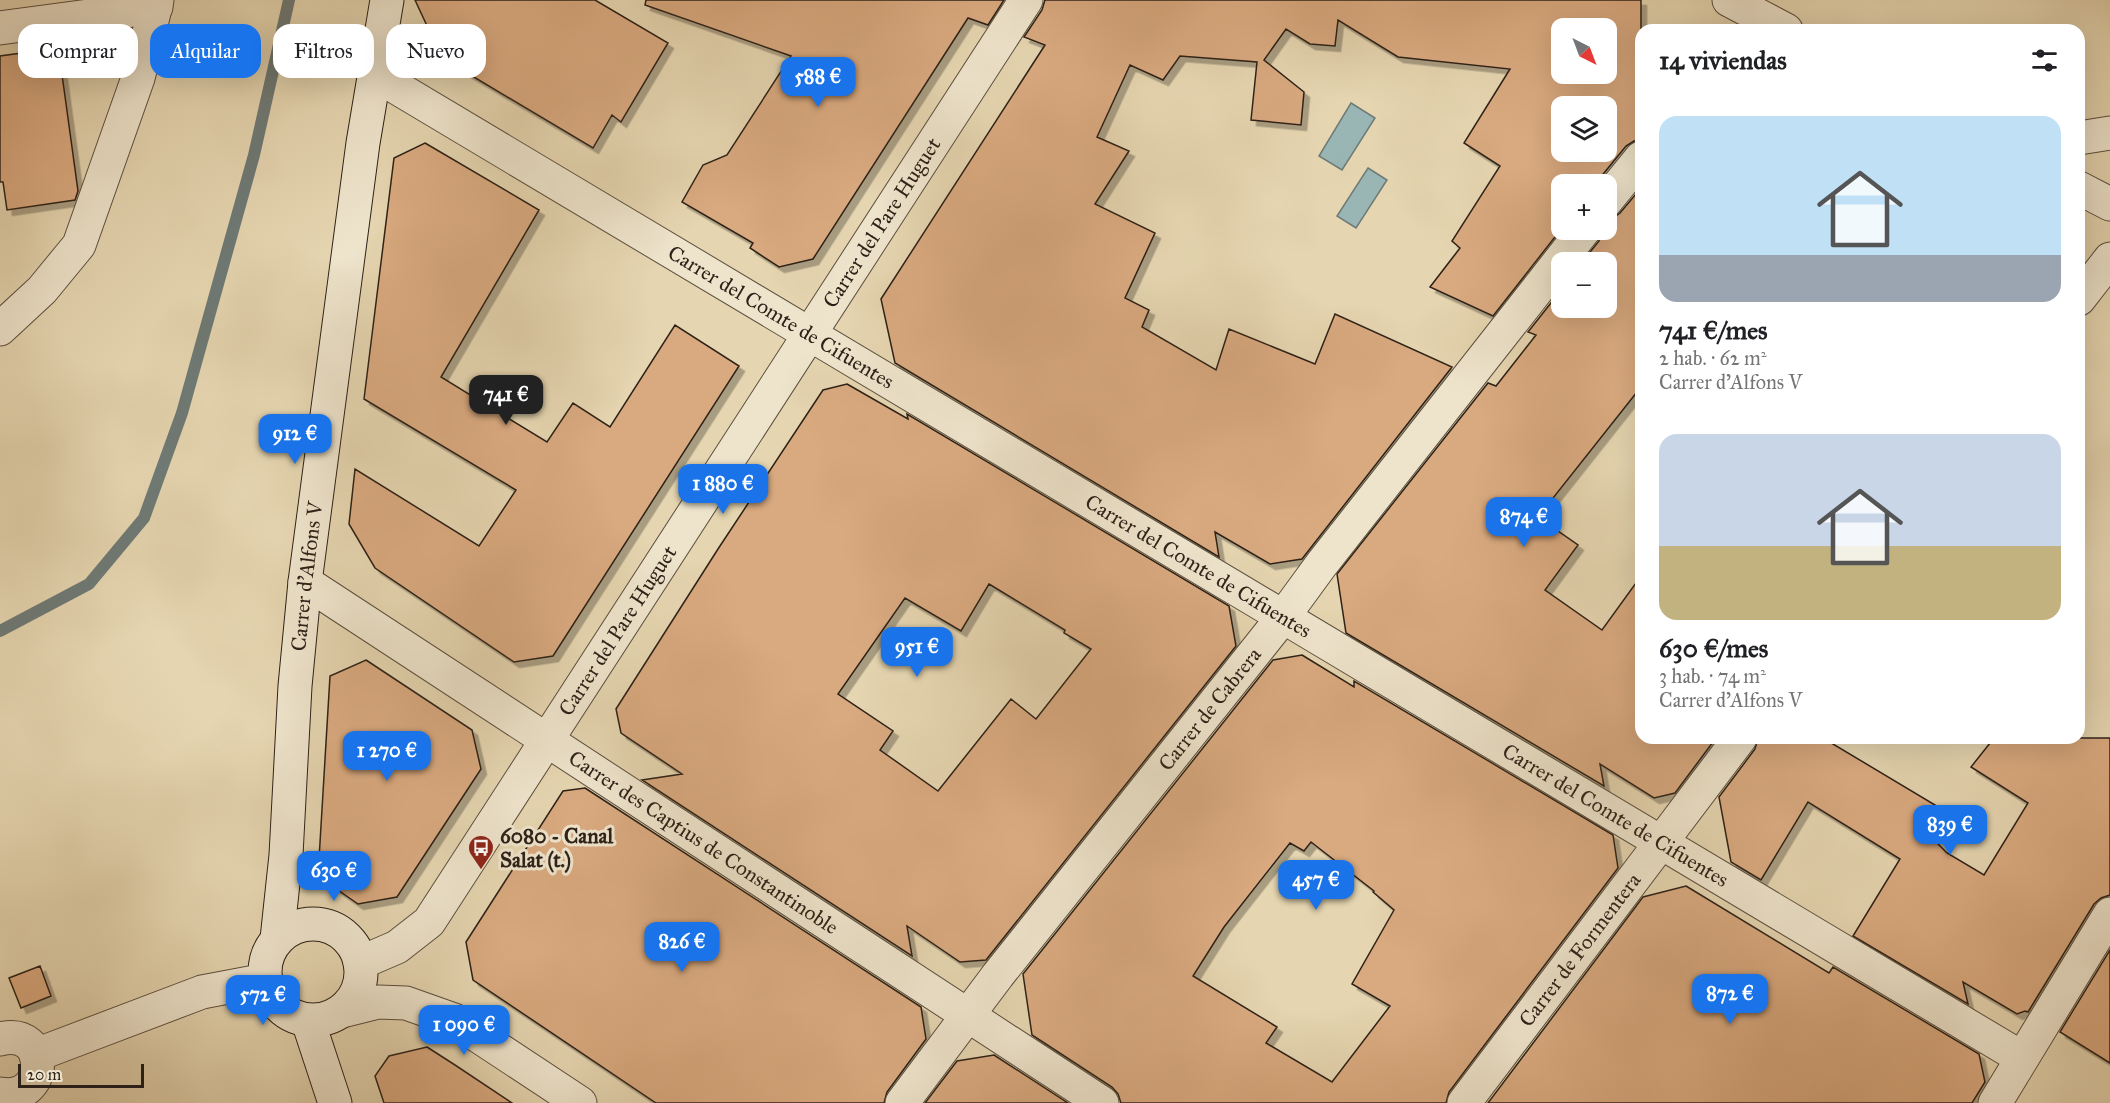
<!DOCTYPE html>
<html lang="es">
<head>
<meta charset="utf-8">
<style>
	:root { --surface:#fff; --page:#f2f2f2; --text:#202124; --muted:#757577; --accent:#1a73e8 }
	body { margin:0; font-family:"IM FELL Great Primer",serif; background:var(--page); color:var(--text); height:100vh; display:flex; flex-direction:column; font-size:22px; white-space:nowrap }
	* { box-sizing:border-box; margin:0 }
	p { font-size:20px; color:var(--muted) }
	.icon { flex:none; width:33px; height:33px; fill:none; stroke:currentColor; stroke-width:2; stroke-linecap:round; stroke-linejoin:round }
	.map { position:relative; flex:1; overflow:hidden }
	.details { position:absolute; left:1635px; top:24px; width:450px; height:720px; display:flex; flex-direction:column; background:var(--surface); border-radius:18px; box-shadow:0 6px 24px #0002 }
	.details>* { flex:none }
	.banner { position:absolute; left:18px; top:24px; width:570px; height:54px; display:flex; gap:12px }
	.needle { width:39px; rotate:138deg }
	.fabs { position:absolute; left:1551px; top:18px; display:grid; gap:12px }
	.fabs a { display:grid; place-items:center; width:66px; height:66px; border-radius:12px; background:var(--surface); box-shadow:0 6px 24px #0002; font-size:30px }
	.scale { position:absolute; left:18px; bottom:15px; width:126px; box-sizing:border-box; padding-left:6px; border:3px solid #2d2118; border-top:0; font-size:16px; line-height:21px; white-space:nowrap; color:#2d2118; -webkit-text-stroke:4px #eee4cc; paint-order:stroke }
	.price { position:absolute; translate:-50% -51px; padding:0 14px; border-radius:12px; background:var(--accent); color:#fff; font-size:20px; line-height:39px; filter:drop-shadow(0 2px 3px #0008) }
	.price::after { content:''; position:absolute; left:50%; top:36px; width:18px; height:14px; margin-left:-9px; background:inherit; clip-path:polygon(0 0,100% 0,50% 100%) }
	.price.active { background:#222; color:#fff }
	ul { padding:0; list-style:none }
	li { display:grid; align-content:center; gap:12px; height:318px; padding:0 24px }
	li span { display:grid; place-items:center; height:186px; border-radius:18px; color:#555 }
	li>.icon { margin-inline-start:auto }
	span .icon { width:108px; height:108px; fill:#fffc; stroke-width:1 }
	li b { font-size:26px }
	h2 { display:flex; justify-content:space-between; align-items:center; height:72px; padding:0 24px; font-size:26px }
	.pill { padding:0 21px; border-radius:18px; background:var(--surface); box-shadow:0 6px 24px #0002; font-size:21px; line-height:54px }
	.pill.active { background:var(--accent); color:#fff }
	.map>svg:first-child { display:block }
	.water { fill:#99b6b5; stroke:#6e7a76; stroke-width:1.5 }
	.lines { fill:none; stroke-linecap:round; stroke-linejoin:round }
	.stream { stroke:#6e7a76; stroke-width:12 }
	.building { fill:#d9a97f; stroke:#2d2118; stroke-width:1.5; fill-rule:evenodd; filter:url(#shadow) }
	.street-casing { stroke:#5b4e3e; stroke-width:35 }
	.secondary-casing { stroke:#2d2118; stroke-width:35 }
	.street { stroke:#eee4cc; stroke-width:33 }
	.secondary { stroke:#eee4cc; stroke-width:33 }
	.labels { text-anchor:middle; stroke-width:6; stroke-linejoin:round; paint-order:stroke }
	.street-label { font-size:21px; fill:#2d2118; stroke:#eee4cc }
	.poi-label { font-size:21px; font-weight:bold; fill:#2d2118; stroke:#eee4cc; text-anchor:start }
</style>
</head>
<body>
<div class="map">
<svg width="2110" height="1103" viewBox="0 0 2110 1103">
	<defs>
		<filter id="shadow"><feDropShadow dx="5.5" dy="5.5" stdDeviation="0" flood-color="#0004"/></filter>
	</defs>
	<rect width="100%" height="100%" fill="#e5d5b0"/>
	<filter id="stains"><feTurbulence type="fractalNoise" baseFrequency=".00333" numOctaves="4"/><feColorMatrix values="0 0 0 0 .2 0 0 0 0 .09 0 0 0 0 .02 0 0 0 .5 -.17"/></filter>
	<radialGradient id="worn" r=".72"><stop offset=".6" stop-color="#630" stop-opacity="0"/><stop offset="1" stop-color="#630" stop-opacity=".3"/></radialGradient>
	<path class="water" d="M 1351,103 L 1375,118 L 1342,170 L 1319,156 Z
		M 1368,168 L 1387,180 L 1356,228 L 1337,216 Z"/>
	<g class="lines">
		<path class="stream" d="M 0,631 L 89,584 L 144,518 L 182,413 L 254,155 L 289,0"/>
	</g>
	<path class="building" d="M 415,0 L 595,0 L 668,43 L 621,122 L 612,115 L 593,148 L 442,58 Z
		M 646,0 L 1004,0 L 988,25 L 968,18 L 813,259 L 779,267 L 750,248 L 753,243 L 682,202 L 703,165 L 727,155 L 791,56 L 645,5 Z
		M 1045,0 L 1641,0 L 1641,140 L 1634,141 L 1626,146 L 1595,184 L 1562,184 L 1562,228 L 1493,316 L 1430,287 L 1460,248 L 1452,241 L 1500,166 L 1464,143 L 1510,69 L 1398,57 L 1338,20 L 1335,46 L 1310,44 L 1286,29 L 1264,60 L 1304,92 L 1301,125 L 1251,120 L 1257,62 L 1180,56 L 1163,80 L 1130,65 L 1097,137 L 1129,151 L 1095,204 L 1155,233 L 1125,298 L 1149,310 L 1142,327 L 1216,370 L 1229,329 L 1315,364 L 1335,314 L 1452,367 L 1302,559 L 1270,564 L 1215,532 L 1219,557 L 895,363 L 881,299 L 1045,45 L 1024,37 L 1042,10 ZM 1562,28 L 1606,28 L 1606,74 L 1562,74 ZM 1562,106 L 1606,106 L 1606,152 L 1562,152 Z
		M 44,50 L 60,60 L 78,191 L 75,200 L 7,210 L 3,182 L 0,182 L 0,56 Z
		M 425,143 L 539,210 L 441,377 L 547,442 L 573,403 L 610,427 L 675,325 L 739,366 L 553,656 L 514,662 L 375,568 L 349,524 L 355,469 L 479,546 L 516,490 L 364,399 L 394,158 Z
		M 1641,188 L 1641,387 L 1538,517 L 1578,545 L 1545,590 L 1602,630 L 1641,576 L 1641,738 L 1716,738 L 1675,793 L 1654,798 L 1600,764 L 1604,786 L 1346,633 L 1337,574 L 1488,383 L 1496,386 L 1536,335 L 1528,332 L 1562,289 L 1562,308 L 1606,308 L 1606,262 L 1582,262 L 1599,241 L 1602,230 L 1606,230 L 1606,219 L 1613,218 L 1620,213 Z
		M 847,384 L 908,419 L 907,414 L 1229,606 L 1236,646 L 986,960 L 960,962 L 907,926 L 912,956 L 642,780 L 682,774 L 621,733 L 616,709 L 718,549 L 823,390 ZM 989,584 L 1065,630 L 1064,633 L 1091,649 L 1036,719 L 1011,699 L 938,791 L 880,750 L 893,731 L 838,694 L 905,598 L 961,631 Z
		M 1302,655 L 1354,687 L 1354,681 L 1613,835 L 1618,868 L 1449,1092 L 1446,1103 L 1121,1103 L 1118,1094 L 1112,1087 L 1032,1035 L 1023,974 L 1273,660 ZM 1311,842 L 1374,891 L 1373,892 L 1394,910 L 1352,984 L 1390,1006 L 1332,1082 L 1266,1043 L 1277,1027 L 1193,976 L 1224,927 L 1290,843 L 1304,851 Z
		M 366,660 L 472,730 L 481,769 L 397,897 L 358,904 L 318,876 L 330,676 Z
		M 1758,738 L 1823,738 L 1940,808 L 1924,830 L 1947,853 L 1984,875 L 2028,803 L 1971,767 L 1994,738 L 2110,738 L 2110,895 L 2101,898 L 2094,904 L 2028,1012 L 2025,1011 L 2017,1014 L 1963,982 L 1968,1004 L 1853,936 L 1900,859 L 1808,802 L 1761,880 L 1731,862 L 1719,797 L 1755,749 Z
		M 585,788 L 921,1007 L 926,1039 L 887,1092 L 884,1103 L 656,1103 L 473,980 L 466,942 L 563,791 Z
		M 1686,886 L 1829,973 L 1833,967 L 1979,1054 L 1985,1082 L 1972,1103 L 1488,1103 L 1643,897 Z
		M 2110,950 L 2110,1063 L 2060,1032 Z
		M 40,966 L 51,996 L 21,1008 L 9,978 Z
		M 427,1047 L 455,1065 L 512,1103 L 384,1103 L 375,1076 L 389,1056 Z
		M 994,1055 L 1068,1103 L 925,1103 L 957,1061 Z"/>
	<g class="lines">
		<defs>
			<g id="street">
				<path d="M 1729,0 L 1786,30"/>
				<path d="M 0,28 L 156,7"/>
				<path id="s1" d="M 374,74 L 2022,1058"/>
				<path d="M 2079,138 L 2110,133"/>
				<path d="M 2079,188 L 2110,204"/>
				<path d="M 1606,201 L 1641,158"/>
				<path d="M 2079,299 L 2110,259"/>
				<path d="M 0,329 L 42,290 L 79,245 L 138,78 L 157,0"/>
				<path id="s2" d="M 305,582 L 1102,1103"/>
				<path id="s3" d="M 360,963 L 397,947 L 429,922 L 1026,0"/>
				<path d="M 342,1011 L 378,1002 L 406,1003 L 454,1020 L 580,1103"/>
				<path d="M 0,1039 C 51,1026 49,1103 0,1094"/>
				<path d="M 36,1055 L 202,992 L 265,980"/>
				<path id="s4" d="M 902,1103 L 998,975 L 1283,617 L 1321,565 L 1584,230"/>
				<path id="s5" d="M 1464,1103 L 1740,738"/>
				<path d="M 1995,1103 L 2110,914"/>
			</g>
			<g id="secondary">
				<circle cx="313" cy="972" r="48"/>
				<path id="s6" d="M 277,939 L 286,855 L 295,686 L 305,582 L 363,143 L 387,0"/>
				<path d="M 308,1021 L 335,1103"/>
			</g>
		</defs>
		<use href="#street" class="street-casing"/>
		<use href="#secondary" class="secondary-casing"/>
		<use href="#street" class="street"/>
		<use href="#secondary" class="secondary"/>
	</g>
	<defs>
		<symbol id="bus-pin" viewBox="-11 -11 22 30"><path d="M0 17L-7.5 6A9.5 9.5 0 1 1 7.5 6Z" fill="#8f2418" stroke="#eee4cc"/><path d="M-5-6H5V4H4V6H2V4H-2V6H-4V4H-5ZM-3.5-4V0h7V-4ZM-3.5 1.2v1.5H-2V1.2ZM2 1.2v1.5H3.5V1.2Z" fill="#fff"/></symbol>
	</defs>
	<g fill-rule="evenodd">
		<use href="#bus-pin" x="466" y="833" width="30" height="40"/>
	</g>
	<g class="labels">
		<g class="street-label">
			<text dy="7" stroke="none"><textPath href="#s3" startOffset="914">Carrer del Pare Huguet</textPath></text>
			<text dy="7" stroke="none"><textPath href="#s1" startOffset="474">Carrer del Comte de Cifuentes</textPath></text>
			<text dy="7" stroke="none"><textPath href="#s1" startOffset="960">Carrer del Comte de Cifuentes</textPath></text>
			<text dy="7" stroke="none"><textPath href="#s6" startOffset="364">Carrer d'Alfons V</textPath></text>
			<text dy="7" stroke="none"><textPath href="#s3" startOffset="428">Carrer del Pare Huguet</textPath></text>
			<text dy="7" stroke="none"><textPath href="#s4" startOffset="500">Carrer de Cabrera</textPath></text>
			<text dy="7" stroke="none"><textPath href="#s1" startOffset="1446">Carrer del Comte de Cifuentes</textPath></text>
			<text dy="7" stroke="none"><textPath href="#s2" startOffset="476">Carrer des Captius de Constantinoble</textPath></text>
			<text dy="7" stroke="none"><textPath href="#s5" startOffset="192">Carrer de Formentera</textPath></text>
		</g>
		<g class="poi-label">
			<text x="500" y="843">6080 - Canal<tspan x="500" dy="24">Salat (t.)</tspan></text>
		</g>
	</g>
	<rect width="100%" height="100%" filter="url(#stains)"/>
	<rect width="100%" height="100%" fill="url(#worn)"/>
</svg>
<div class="fabs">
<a><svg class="needle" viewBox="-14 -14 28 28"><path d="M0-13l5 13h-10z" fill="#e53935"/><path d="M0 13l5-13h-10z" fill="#757577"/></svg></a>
<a><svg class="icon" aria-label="layers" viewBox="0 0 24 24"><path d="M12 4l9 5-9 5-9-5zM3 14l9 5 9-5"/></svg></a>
<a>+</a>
<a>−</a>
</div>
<div class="scale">20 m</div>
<b class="price" style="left:818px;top:108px">588 €</b>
<b class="price active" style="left:506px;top:426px">741 €</b>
<b class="price" style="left:295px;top:465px">912 €</b>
<b class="price" style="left:723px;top:515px">1 880 €</b>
<b class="price" style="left:1524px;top:548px">874 €</b>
<b class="price" style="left:917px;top:678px">951 €</b>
<b class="price" style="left:387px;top:782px">1 270 €</b>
<b class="price" style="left:1950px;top:856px">839 €</b>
<b class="price" style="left:334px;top:902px">630 €</b>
<b class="price" style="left:1316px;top:911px">457 €</b>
<b class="price" style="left:682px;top:973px">826 €</b>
<b class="price" style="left:1730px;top:1025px">872 €</b>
<b class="price" style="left:263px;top:1026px">572 €</b>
<b class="price" style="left:464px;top:1056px">1 090 €</b>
<div class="banner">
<a class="pill">Comprar</a>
<a class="pill active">Alquilar</a>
<a class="pill">Filtros</a>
<a class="pill">Nuevo</a>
</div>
<section class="details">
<h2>14 viviendas<svg class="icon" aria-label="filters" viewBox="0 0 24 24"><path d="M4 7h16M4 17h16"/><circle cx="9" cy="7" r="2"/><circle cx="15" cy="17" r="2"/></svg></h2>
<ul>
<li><span style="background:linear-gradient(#bfe0f5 75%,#9aa5b1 0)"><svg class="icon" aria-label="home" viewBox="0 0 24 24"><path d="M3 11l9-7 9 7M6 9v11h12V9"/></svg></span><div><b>741 €/mes</b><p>2 hab. · 62 m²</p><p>Carrer d'Alfons V</p></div></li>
<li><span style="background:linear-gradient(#c9d6e8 60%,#c2b280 0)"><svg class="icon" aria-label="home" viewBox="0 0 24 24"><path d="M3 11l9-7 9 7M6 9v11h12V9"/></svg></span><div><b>630 €/mes</b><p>3 hab. · 74 m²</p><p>Carrer d'Alfons V</p></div></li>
</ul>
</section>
</div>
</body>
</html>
